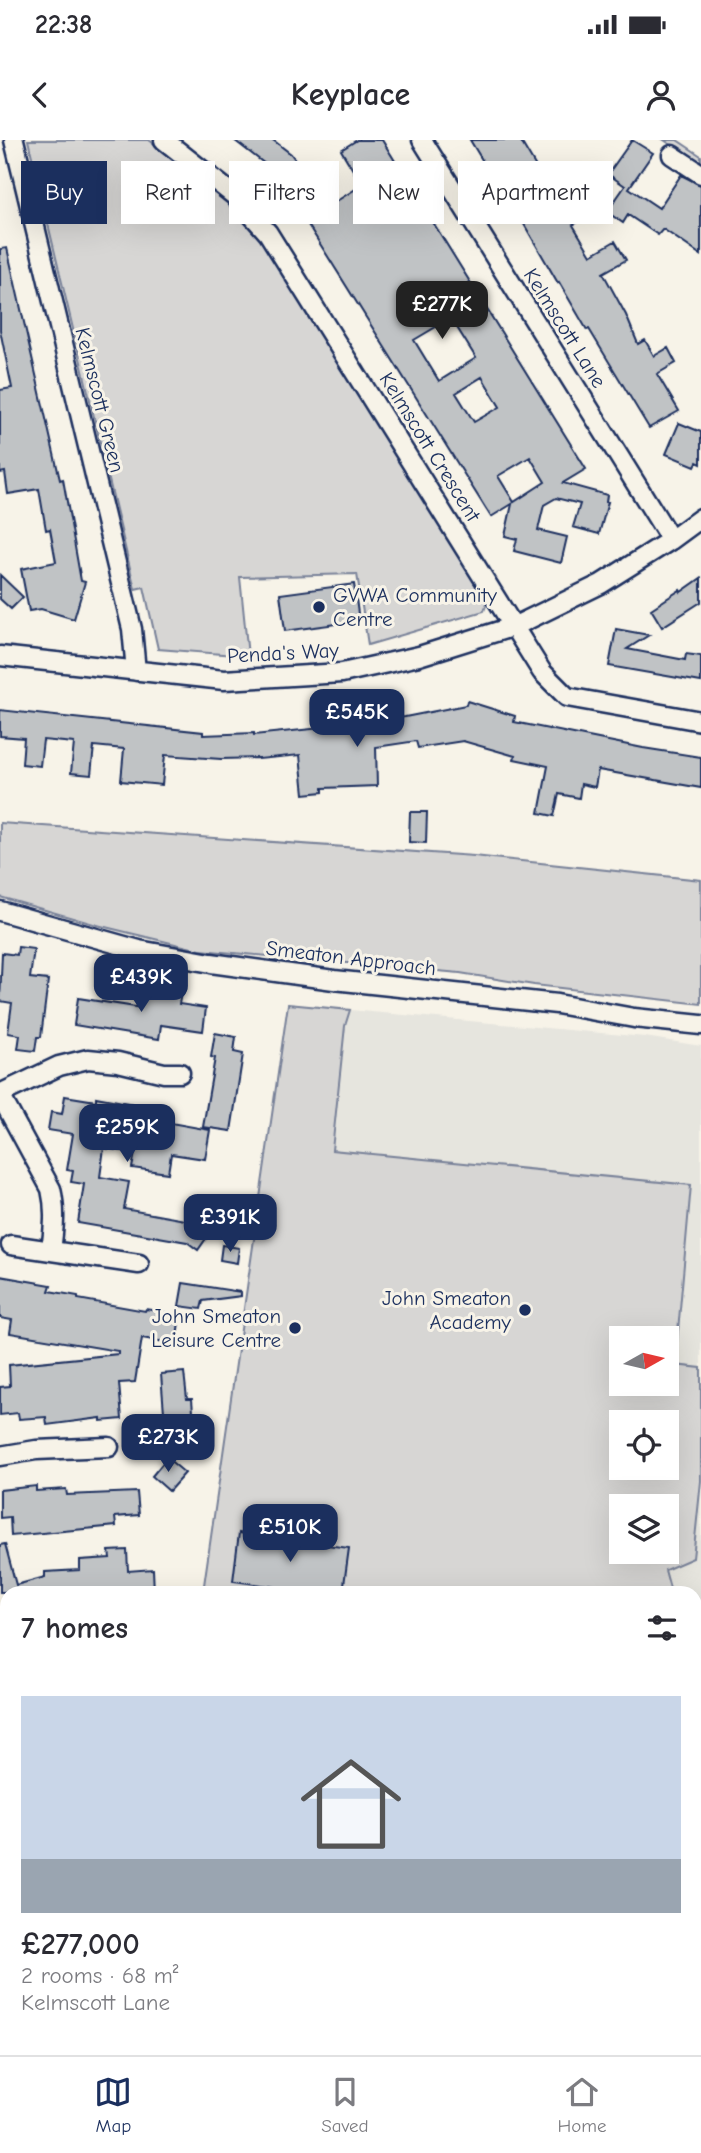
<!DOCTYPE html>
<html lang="en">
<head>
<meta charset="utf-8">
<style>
	:root { --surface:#fff; --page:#f2f2f3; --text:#2b2b33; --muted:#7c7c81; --line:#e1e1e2; --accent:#1b2f5e }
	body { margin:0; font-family:"Comic Neue",sans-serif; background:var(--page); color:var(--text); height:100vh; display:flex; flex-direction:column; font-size:26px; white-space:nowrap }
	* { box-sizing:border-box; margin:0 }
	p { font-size:23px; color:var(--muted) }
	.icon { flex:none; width:38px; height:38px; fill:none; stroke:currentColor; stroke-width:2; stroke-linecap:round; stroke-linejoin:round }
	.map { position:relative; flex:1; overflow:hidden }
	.drawer { position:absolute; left:0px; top:1446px; width:702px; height:471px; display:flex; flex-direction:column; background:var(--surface); border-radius:21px 21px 0 0; box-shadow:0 7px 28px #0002 }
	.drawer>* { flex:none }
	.banner { position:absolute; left:21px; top:21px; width:660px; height:63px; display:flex; gap:14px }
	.needle { width:46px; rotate:82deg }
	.fabs { position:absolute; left:609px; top:1186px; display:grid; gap:14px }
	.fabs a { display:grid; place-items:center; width:70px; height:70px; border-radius:0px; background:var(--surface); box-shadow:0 7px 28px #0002; font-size:35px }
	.price { position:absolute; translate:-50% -60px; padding:0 16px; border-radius:14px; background:var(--accent); color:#fff; font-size:23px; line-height:46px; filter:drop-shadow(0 2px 4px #0008) }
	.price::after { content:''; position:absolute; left:50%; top:42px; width:21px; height:16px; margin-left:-10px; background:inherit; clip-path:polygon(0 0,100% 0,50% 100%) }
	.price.on { background:#222; color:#fff }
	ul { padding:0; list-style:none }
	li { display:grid; align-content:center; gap:14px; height:371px; padding:0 21px }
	li span { display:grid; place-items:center; height:217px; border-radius:0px; color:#555 }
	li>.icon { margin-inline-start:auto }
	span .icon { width:126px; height:126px; fill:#fffc; stroke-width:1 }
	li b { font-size:30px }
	h2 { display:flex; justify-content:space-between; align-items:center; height:84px; padding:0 21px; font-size:30px }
	.tag { padding:0 24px; border-radius:0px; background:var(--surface); box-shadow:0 7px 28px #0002; font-size:24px; line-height:63px }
	.tag.on { background:var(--accent); color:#fff }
	.status { display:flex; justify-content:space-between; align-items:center; height:49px; padding:0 35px; background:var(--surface); direction:ltr }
	.status svg { height:19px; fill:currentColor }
	header { display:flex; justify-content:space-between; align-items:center; height:91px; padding:0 21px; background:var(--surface); font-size:32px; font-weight:700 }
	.tabs { display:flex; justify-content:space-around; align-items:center; height:98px; border-top:2px solid var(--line); background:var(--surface); font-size:19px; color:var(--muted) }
	.tabs a { display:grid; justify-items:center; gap:4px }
	.tabs .on { color:var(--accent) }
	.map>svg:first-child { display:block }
	.built { fill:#e6e5de; fill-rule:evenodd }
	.green { fill:#d7d6d4; stroke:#798299; stroke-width:2; fill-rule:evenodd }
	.building { fill:#c0c3c5; stroke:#1b2f5e; stroke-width:2; fill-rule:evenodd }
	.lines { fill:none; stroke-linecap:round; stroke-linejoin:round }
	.minor-casing { stroke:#1b2f5e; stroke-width:23 }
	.minor { stroke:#f7f3e8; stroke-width:18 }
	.poi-dot { fill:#1b2f5e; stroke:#f7f3e8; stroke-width:2.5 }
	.labels { text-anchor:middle; stroke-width:6; stroke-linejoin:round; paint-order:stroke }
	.street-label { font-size:21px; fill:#1b2f5e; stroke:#f7f3e8 }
	.poi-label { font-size:21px; fill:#1b2f5e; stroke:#f7f3e8; text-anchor:end }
</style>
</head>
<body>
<div class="status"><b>22:38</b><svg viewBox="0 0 49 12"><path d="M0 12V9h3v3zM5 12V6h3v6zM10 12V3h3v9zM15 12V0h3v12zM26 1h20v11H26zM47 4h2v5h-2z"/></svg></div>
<header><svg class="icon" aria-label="back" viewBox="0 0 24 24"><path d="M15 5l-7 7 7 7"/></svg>Keyplace<svg class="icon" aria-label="person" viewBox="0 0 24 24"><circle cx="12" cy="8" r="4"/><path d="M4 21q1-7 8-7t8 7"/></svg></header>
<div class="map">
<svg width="701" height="1915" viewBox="0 0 701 1915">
	<rect width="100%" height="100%" fill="#f7f3e8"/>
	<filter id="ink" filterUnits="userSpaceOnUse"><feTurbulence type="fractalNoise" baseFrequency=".0143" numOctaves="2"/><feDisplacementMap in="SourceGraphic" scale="14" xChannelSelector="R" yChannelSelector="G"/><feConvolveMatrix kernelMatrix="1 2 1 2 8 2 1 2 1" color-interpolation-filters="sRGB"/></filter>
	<g filter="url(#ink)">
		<path class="built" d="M 350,870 L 645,897 L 701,906 L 701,1464 L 695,1465 L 695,1452 L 671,1452 L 664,1430 L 498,1447 L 362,1270 L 366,1240 L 317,1124 L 345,886 ZM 621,1199 L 667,1199 L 667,1244 L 621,1244 ZM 621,1283 L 667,1283 L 667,1328 L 621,1328 ZM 621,1367 L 667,1367 L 667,1412 L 621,1412 Z"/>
		<path class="green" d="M 28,0 L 149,0 L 228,61 L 265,104 L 488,460 L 484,471 L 368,505 L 357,434 L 240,437 L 248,516 L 158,509 L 144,447 L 135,449 Z
			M 664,0 L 677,0 L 701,16 L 701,25 Z
			M 0,683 L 474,716 L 701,740 L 701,864 L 534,845 L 460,833 L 200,810 L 97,785 L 0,757 Z
			M 288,864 L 350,870 L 345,886 L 332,1010 L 691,1045 L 675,1225 L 701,1228 L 701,1341 L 693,1418 L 665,1430 L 671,1452 L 203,1452 ZM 621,1199 L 667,1199 L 667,1244 L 621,1244 ZM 621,1283 L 667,1283 L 667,1328 L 621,1328 ZM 621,1367 L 667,1367 L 667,1412 L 621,1412 Z
			M 701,1464 L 701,1915 L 375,1915 L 375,1909 L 695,1909 L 695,1465 Z
			M 0,1730 L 7,1730 L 7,1768 L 0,1781 Z"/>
		<path class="building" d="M 234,0 L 273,0 L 291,14 L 300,26 L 307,21 L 335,62 L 362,45 L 341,10 L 357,0 L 382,0 L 586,329 L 563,343 L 607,355 L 606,362 L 608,362 L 599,394 L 573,387 L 580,364 L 556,358 L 544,365 L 538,390 L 567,397 L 561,423 L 514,411 L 517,399 L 505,396 L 512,364 L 491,377 L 295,64 L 270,28 ZM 451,178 L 476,218 L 439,241 L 414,200 ZM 482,237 L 500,267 L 474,282 L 456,253 ZM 530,317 L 545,342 L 514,362 L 498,336 Z
			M 470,0 L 520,0 L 542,37 L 556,29 L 585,78 L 573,85 L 591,115 L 615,101 L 626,120 L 603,133 L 626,175 L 638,204 L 645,200 L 654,216 L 668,208 L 676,223 L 657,234 L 679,271 L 649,288 L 589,189 L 587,190 L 559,142 L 558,143 L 510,60 L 507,61 Z
			M 632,0 L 653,13 L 629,48 L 659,68 L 681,35 L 701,45 L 701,115 L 663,89 L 658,95 L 628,75 L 623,83 L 607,72 L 625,46 L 608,34 Z
			M 7,108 L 60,340 L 63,339 L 81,441 L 85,442 L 74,479 L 41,469 L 29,471 L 21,429 L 56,422 L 50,389 L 46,390 L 39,349 L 8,354 L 5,332 L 0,333 L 0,250 L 12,248 L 0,190 L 0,109 Z
			M 679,283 L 701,292 L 701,324 L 697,322 L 695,326 L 666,314 Z
			M 0,435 L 23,457 L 11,469 L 0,459 Z
			M 701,438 L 701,462 L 662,487 L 651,469 L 680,450 L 681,452 Z
			M 354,444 L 359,481 L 285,491 L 280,454 Z
			M 616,489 L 649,495 L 627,509 L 685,520 L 686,514 L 701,516 L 701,542 L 609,526 Z
			M 467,561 L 515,576 L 514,582 L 643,608 L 701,617 L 701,648 L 598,630 L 595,647 L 581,644 L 579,658 L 559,654 L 554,676 L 539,673 L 548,626 L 514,619 L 515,616 L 463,601 L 418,608 L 416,601 L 376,607 L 377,646 L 323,648 L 323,652 L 304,654 L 300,615 L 259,619 L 259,618 L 221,619 L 165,615 L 162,645 L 121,641 L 124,609 L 94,606 L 91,635 L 71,633 L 74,603 L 43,600 L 40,626 L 22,624 L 24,598 L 0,596 L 0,570 L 203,592 L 203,595 L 254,593 L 254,595 L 351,585 L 405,577 L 466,565 Z
			M 410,672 L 427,672 L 426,703 L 409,702 Z
			M 18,807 L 34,809 L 30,838 L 48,840 L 41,897 L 37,897 L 35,911 L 18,909 L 20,895 L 8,893 L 12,863 L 0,861 L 2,813 L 17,815 Z
			M 139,846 L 181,853 L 179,864 L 206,868 L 203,891 L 161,885 L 159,899 L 74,885 L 78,858 L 136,867 Z
			M 215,893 L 236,897 L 234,912 L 243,914 L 231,991 L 203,987 L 215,918 L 211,917 Z
			M 65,956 L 96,961 L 96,957 L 145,966 L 143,978 L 210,990 L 205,1019 L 171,1014 L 168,1033 L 132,1028 L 135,1013 L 104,1008 L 100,1037 L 129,1042 L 124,1069 L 190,1081 L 195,1073 L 202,1072 L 217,1083 L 198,1110 L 187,1102 L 78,1083 L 84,1044 L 71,1042 L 73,1031 L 67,1030 L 73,994 L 48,990 L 51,972 L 62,974 Z
			M 222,1105 L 239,1108 L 237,1123 L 220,1120 Z
			M 0,1136 L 51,1145 L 49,1151 L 78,1156 L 78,1159 L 145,1171 L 146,1169 L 180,1175 L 176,1204 L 142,1198 L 135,1242 L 119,1243 L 122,1279 L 101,1281 L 101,1278 L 47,1285 L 46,1277 L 19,1279 L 18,1273 L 0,1275 L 0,1247 L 10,1246 L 9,1225 L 118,1214 L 118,1211 L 10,1193 L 12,1180 L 0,1178 Z
			M 183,1143 L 241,1152 L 241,1156 L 203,1161 L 201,1169 L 179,1166 Z
			M 184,1232 L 187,1259 L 192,1259 L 194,1285 L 188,1286 L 188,1296 L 166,1298 L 161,1234 Z
			M 167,1318 L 185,1333 L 169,1351 L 152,1336 Z
			M 36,1346 L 36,1351 L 66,1349 L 67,1355 L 137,1352 L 139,1375 L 115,1377 L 116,1386 L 11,1396 L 10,1377 L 0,1378 L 0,1350 Z
			M 239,1393 L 349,1408 L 343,1452 L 284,1452 L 284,1448 L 233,1441 Z
			M 5,1404 L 16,1445 L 45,1437 L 45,1432 L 80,1430 L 80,1420 L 110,1418 L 109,1411 L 127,1410 L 128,1431 L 153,1429 L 154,1452 L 0,1452 L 0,1405 Z"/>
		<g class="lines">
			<defs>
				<path id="minor" d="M 14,0 L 132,489 L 136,531
					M 164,0 L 235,56 L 268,93 L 542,532 L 567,557 L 701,581
					M 422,0 L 671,400
					M 672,15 L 701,34
					M 0,516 L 224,540 L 342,533 L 419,516 L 515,486 L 601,444 L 671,400 L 701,378
					M 0,771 L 139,810 L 211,823 L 334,840 L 557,864 L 634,878 L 701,885
					M 0,954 L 59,926 L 88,919 L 118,922 L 164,933 L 180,933
					M 0,955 L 51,1049 C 56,1070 54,1089 51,1110
					M 11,1105 L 139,1124
					M 0,1316 L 36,1310 L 109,1307
					M 0,1518 L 7,1515
					M 0,1716 L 7,1716
					M 0,1910 L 3,1915
					M 161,1915 L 161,1909"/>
			</defs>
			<use href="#minor" class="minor-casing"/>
			<use href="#minor" class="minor"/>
		</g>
	</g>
	<g class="poi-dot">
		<circle cx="319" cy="467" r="7"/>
		<circle cx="525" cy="1170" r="7"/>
		<circle cx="295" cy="1188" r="7"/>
	</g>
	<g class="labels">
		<g class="street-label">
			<text transform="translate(565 188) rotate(58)" y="7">Kelmscott Lane</text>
			<text transform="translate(100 260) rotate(76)" y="7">Kelmscott Green</text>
			<text transform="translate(430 307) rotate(58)" y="7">Kelmscott Crescent</text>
			<text transform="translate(283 513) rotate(-3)" y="7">Penda's Way</text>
			<text transform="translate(351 818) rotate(7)" y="7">Smeaton Approach</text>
		</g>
		<g class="poi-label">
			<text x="333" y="462" text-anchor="start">GVWA Community<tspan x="333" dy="24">Centre</tspan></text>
			<text x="511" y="1165">John Smeaton<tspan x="511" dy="24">Academy</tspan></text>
			<text x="281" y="1183">John Smeaton<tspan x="281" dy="24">Leisure Centre</tspan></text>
		</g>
	</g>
</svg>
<div class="fabs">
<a><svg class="needle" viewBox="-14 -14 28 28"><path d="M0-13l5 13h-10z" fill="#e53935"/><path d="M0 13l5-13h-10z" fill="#7c7c81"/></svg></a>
<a><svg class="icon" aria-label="locate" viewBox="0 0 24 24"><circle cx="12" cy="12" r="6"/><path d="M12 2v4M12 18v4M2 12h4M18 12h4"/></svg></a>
<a><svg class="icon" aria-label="layers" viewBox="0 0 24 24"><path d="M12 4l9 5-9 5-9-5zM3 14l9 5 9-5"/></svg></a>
</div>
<b class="price on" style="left:442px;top:201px">£277K</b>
<b class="price" style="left:357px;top:609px">£545K</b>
<b class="price" style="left:141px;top:874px">£439K</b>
<b class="price" style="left:127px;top:1024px">£259K</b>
<b class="price" style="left:230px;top:1114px">£391K</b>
<b class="price" style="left:168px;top:1334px">£273K</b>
<b class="price" style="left:290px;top:1424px">£510K</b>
<div class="banner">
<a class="tag on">Buy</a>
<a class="tag">Rent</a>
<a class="tag">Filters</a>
<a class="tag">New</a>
<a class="tag">Apartment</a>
</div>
<section class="drawer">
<h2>7 homes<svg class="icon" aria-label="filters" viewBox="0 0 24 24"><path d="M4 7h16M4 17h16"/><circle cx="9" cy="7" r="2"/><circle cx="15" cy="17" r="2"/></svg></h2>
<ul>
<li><span style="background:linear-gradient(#c9d6e8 75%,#9aa5b1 0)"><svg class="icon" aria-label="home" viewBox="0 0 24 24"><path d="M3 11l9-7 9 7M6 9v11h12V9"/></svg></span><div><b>£277,000</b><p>2 rooms · 68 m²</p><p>Kelmscott Lane</p></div></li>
</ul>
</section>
</div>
<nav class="tabs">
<a class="on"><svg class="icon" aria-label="map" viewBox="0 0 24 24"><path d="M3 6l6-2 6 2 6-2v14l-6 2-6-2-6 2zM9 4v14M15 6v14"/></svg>Map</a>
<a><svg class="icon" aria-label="saved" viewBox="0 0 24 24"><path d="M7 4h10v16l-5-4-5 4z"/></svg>Saved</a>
<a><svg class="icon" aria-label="home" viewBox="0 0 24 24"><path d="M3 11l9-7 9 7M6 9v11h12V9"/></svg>Home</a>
</nav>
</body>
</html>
